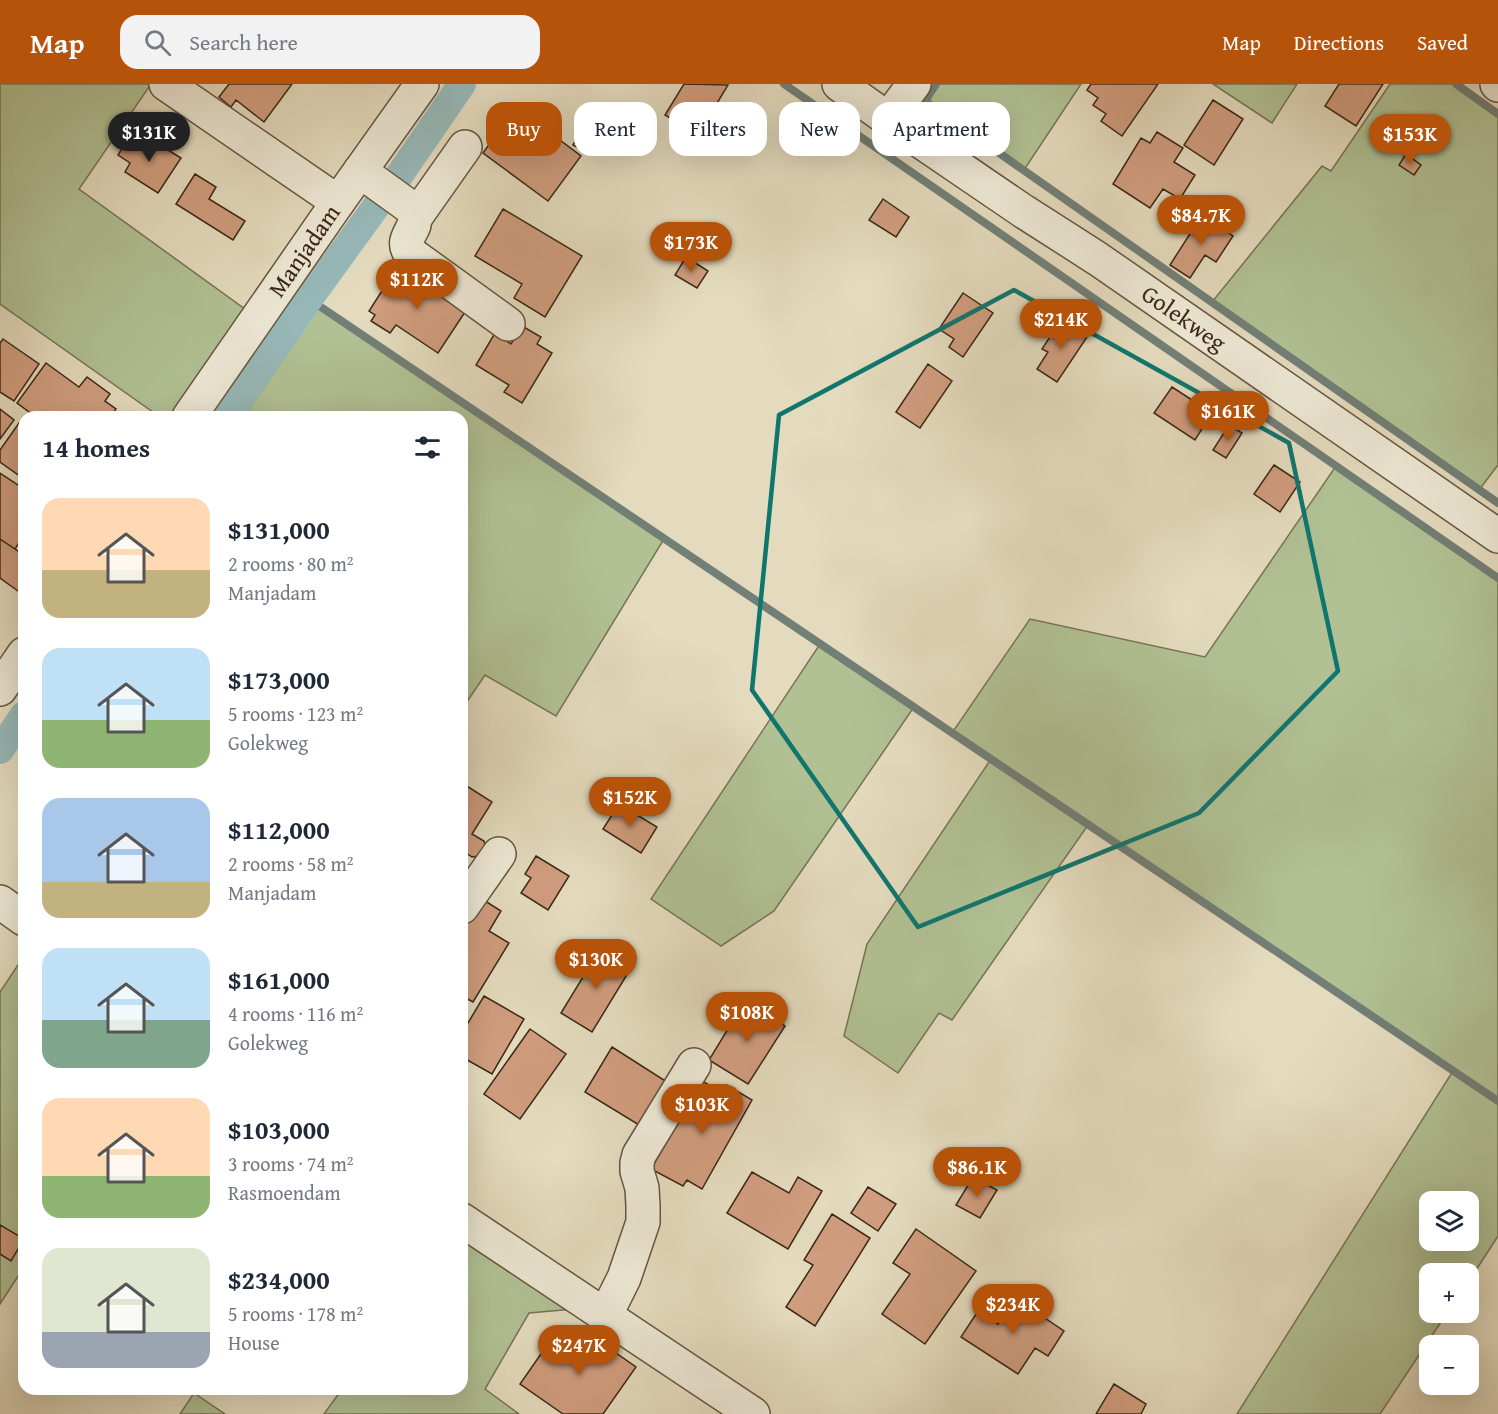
<!DOCTYPE html>
<html lang="en">
<head>
<meta charset="utf-8">
<style>
	:root { --surface:#fff; --page:#f2f2f3; --text:#1f2937; --muted:#747a83; --accent:#b45309 }
	body { margin:0; font-family:"Gentium Book Plus",serif; background:var(--page); color:var(--text); height:100vh; display:flex; flex-direction:column; font-size:22px; white-space:nowrap }
	* { box-sizing:border-box; margin:0 }
	p { font-size:20px; color:var(--muted) }
	.icon { flex:none; width:33px; height:33px; fill:none; stroke:currentColor; stroke-width:2; stroke-linecap:round; stroke-linejoin:round }
	.map { position:relative; flex:1; overflow:hidden }
	.details { position:absolute; left:18px; top:327px; width:450px; height:984px; display:flex; flex-direction:column; background:var(--surface); border-radius:18px; box-shadow:0 6px 24px #0002 }
	.details>* { flex:none }
	.top-card { position:absolute; left:486px; top:18px; width:570px; height:54px; display:flex; gap:12px }
	.controls { position:absolute; left:1419px; top:1107px; display:grid; gap:12px }
	.controls a { display:grid; place-items:center; width:60px; height:60px; border-radius:12px; background:var(--surface); box-shadow:0 6px 24px #0002; font-size:30px }
	.price { position:absolute; translate:-50% -51px; padding:0 14px; border-radius:21px; background:var(--accent); color:#fff; font-size:20px; line-height:39px; filter:drop-shadow(0 2px 3px #0008) }
	.price::after { content:''; position:absolute; left:50%; top:36px; width:18px; height:14px; margin-left:-9px; background:inherit; clip-path:polygon(0 0,100% 0,50% 100%) }
	.price.on { background:#222; color:#fff }
	ul { padding:0; list-style:none }
	li { display:flex; align-items:center; gap:18px; height:150px; padding:0 24px }
	li span { display:grid; place-items:center; flex:none; width:168px; height:120px; border-radius:18px; color:#555 }
	li>.icon { margin-inline-start:auto }
	span .icon { width:72px; height:72px; fill:#fffc; stroke-width:1 }
	li b { font-size:26px }
	h2 { display:flex; justify-content:space-between; align-items:center; height:72px; padding:0 24px; font-size:26px }
	.chip { padding:0 21px; border-radius:18px; background:var(--surface); box-shadow:0 6px 24px #0002; font-size:21px; line-height:54px }
	.chip.on { background:var(--accent); color:#fff }
	header { display:flex; align-items:center; gap:36px; box-sizing:border-box; height:84px; padding:0 30px; background:var(--accent); color:#fff }
	header strong { font-size:28px }
	nav { display:flex; gap:33px; margin-inline-start:auto; font-size:21px }
	.search { width:420px; height:54px; background:var(--page); display:flex; align-items:center; gap:15px; box-sizing:border-box; padding:0 21px; border-radius:18px; color:var(--muted); font-size:22px }
	.map>svg:first-child { display:block }
	.green { fill:#b1c194; stroke:#767454; stroke-width:1.5; fill-rule:evenodd }
	.lines { fill:none; stroke-linecap:round; stroke-linejoin:round }
	.stream { stroke:#727f77; stroke-width:8 }
	.canal { stroke:#97b9b9; stroke-width:28 }
	.building { fill:#d09d7e; stroke:#3b2815; stroke-width:1.5 }
	.minor-casing { stroke:#65553f; stroke-width:36 }
	.minor { stroke:#ede8d5; stroke-width:33 }
	.marked { fill:none; stroke:#0f766e; stroke-width:4.5; stroke-linejoin:round }
	.labels { text-anchor:middle; stroke-width:5; stroke-linejoin:round; paint-order:stroke }
	.street-label { font-size:24px; fill:#3b2815; stroke:#ede8d5 }
</style>
</head>
<body>
<header>
<strong>Map</strong>
<div class="search"><svg class="icon" aria-label="search" viewBox="0 0 24 24"><circle cx="10" cy="10" r="6"/><path d="M15 15l6 6"/></svg>Search here</div>
<nav><a>Map</a><a>Directions</a><a>Saved</a></nav>
</header>
<div class="map">
<svg width="1498" height="1330" viewBox="0 0 1498 1330">
	<rect width="100%" height="100%" fill="#e4dbbe"/>
	<filter id="stains"><feTurbulence type="fractalNoise" baseFrequency=".00333" numOctaves="4"/><feColorMatrix values="0 0 0 0 .2 0 0 0 0 .09 0 0 0 0 .02 0 0 0 .5 -.17"/></filter>
	<radialGradient id="worn" r=".72"><stop offset=".6" stop-color="#630" stop-opacity="0"/><stop offset="1" stop-color="#630" stop-opacity=".3"/></radialGradient>
	<path class="green" d="M 0,0 L 151,0 L 79,105 L 249,228 L 176,333 L 160,333 L 0,220 Z
		M 936,0 L 1081,0 L 1024,86 L 925,17 Z
		M 1213,0 L 1297,0 L 1272,39 Z
		M 1390,0 L 1456,0 L 1498,30 L 1498,381 L 1479,406 L 1212,218 L 1322,82 L 1331,87 Z
		M 309,215 L 664,455 L 556,632 L 485,591 L 462,625 L 462,333 L 228,333 Z
		M 1336,382 L 1498,494 L 1498,1152 L 1469,1197 L 1468,1190 L 1430,1190 L 1430,1228 L 1447,1229 L 1380,1330 L 1237,1330 L 1453,987 L 1088,741 L 952,936 L 939,929 L 898,989 L 844,952 L 867,860 L 991,675 L 952,649 L 1030,535 L 1205,573 ZM 1430,1118 L 1468,1118 L 1468,1156 L 1430,1156 Z
		M 820,560 L 914,623 L 774,827 L 721,862 L 651,815 Z
		M 24,872 L 24,1183 L 0,1220 L 0,908 Z
		M 468,1151 L 575,1225 L 529,1229 L 485,1305 L 519,1330 L 324,1330 L 342,1305 L 462,1305 L 462,1160 Z
		M 194,1309 L 225,1330 L 180,1330 Z"/>
	<g class="lines">
		<path class="stream" d="M 784,0 L 1498,494
			M 936,0 L 925,17 L 1498,419
			M 1456,0 L 1498,30
			M 309,215 L 1498,1017"/>
		<path class="canal" d="M 394,99 L 462,0
			M 228,333 L 309,215 L 380,117
			M 0,666 L 24,631"/>
	</g>
	<path class="building" d="M 229,0 L 292,0 L 264,38 L 236,16 L 231,23 L 219,13 Z
		M 684,0 L 728,1 L 698,51 L 665,31 Z
		M 1091,0 L 1158,0 L 1122,52 L 1101,37 L 1106,30 L 1093,21 L 1098,14 L 1087,6 Z
		M 1339,0 L 1383,0 L 1356,42 L 1325,22 Z
		M 1213,16 L 1243,35 L 1214,81 L 1184,61 Z
		M 516,23 L 581,72 L 548,117 L 483,69 Z
		M 590,32 L 608,42 L 591,71 L 573,61 Z
		M 1157,48 L 1183,64 L 1174,78 L 1195,91 L 1180,115 L 1163,105 L 1150,124 L 1113,100 L 1141,54 L 1150,59 Z
		M 147,53 L 181,74 L 158,109 L 125,88 L 130,79 L 118,71 L 127,56 L 140,64 Z
		M 1406,70 L 1421,81 L 1414,91 L 1399,81 Z
		M 195,90 L 216,103 L 209,115 L 245,137 L 233,156 L 176,120 Z
		M 883,115 L 909,133 L 896,153 L 869,136 Z
		M 503,125 L 582,172 L 545,233 L 514,214 L 522,200 L 475,172 Z
		M 1202,131 L 1233,152 L 1216,178 L 1205,171 L 1190,194 L 1170,181 Z
		M 686,173 L 708,187 L 697,204 L 675,191 Z
		M 413,180 L 465,228 L 438,269 L 396,241 L 390,249 L 371,237 L 375,231 L 369,227 L 389,196 L 398,202 Z
		M 963,209 L 993,229 L 963,273 L 949,263 L 954,255 L 939,245 Z
		M 1061,236 L 1087,253 L 1057,298 L 1037,285 L 1048,268 L 1042,265 Z
		M 522,242 L 541,253 L 537,260 L 552,269 L 522,319 L 504,308 L 509,301 L 476,281 L 495,249 L 511,260 Z
		M 3,255 L 39,280 L 14,317 L 0,308 L 0,259 Z
		M 46,279 L 79,303 L 87,293 L 110,310 L 105,317 L 116,325 L 110,333 L 36,333 L 17,319 Z
		M 928,280 L 952,297 L 920,344 L 896,328 Z
		M 1172,303 L 1212,329 L 1195,356 L 1154,329 Z
		M 0,325 L 14,336 L 0,355 Z
		M 19,339 L 24,342 L 24,395 L 0,378 L 0,366 Z
		M 1229,341 L 1242,349 L 1226,374 L 1213,366 Z
		M 1274,381 L 1300,398 L 1280,428 L 1254,410 Z
		M 0,389 L 24,405 L 24,451 L 15,465 L 0,455 Z
		M 0,455 L 24,471 L 24,498 L 18,507 L 0,494 Z
		M 462,699 L 492,718 L 472,750 L 484,757 L 486,764 L 480,772 L 472,773 L 462,766 Z
		M 619,720 L 657,743 L 641,769 L 603,745 Z
		M 536,772 L 569,792 L 548,826 L 521,809 L 531,794 L 525,790 Z
		M 482,815 L 501,827 L 489,847 L 509,859 L 473,918 L 462,912 L 462,847 Z
		M 600,865 L 631,884 L 592,948 L 561,929 Z
		M 484,912 L 524,935 L 492,990 L 462,973 L 462,949 Z
		M 745,917 L 785,942 L 748,1000 L 709,976 Z
		M 530,945 L 566,970 L 520,1035 L 484,1010 Z
		M 612,963 L 667,998 L 639,1041 L 585,1008 Z
		M 702,997 L 723,1009 L 727,1001 L 752,1016 L 702,1105 L 687,1096 L 683,1102 L 651,1085 Z
		M 752,1088 L 789,1109 L 798,1093 L 822,1107 L 788,1165 L 727,1129 Z
		M 973,1093 L 997,1106 L 980,1134 L 956,1121 Z
		M 868,1103 L 896,1120 L 878,1147 L 851,1129 Z
		M 832,1130 L 870,1154 L 815,1242 L 786,1223 L 813,1181 L 804,1176 Z
		M 0,1141 L 24,1155 L 11,1177 L 0,1170 Z
		M 916,1145 L 976,1187 L 925,1260 L 882,1230 L 910,1190 L 893,1179 Z
		M 1015,1214 L 1064,1247 L 1048,1272 L 1035,1264 L 1018,1290 L 961,1253 L 978,1227 L 998,1240 Z
		M 583,1246 L 636,1283 L 603,1330 L 563,1330 L 520,1300 L 550,1257 L 567,1268 Z
		M 1114,1300 L 1146,1320 L 1141,1330 L 1096,1330 Z"/>
	<g class="lines">
		<defs>
			<g id="minor">
				<path d="M 166,0 L 338,118"/>
				<path id="s1" d="M 839,0 L 888,35 L 1023,127 L 1098,175 L 1498,452"/>
				<path d="M 1497,0 L 1498,1"/>
				<path d="M 888,35 L 914,0"/>
				<path d="M 360,87 L 414,126 C 415,131 415,136 414,141 C 410,151 402,158 410,169 L 508,240"/>
				<path d="M 415,134 L 465,63"/>
				<path id="s2" d="M 189,333 L 338,118 L 422,0"/>
				<path d="M 0,605 L 24,570"/>
				<path d="M 0,818 L 24,835"/>
				<path d="M 462,823 L 499,770"/>
				<path d="M 462,1136 L 753,1330"/>
				<path d="M 605,1232 L 624,1194 L 643,1138 L 643,1122 L 642,1104 L 637,1087 L 637,1079 L 639,1071 L 694,981"/>
			</g>
		</defs>
		<use href="#minor" class="minor-casing"/>
		<use href="#minor" class="minor"/>
	</g>
	<path class="marked" d="M 1014,206 L 1289,359 L 1338,587 L 1199,729 L 918,843 L 752,606 L 779,331 Z"/>
	<g class="labels">
		<g class="street-label">
			<text dy="8" stroke="none"><textPath href="#s2" startOffset="202">Manjadam</textPath></text>
			<text dy="8" stroke="none"><textPath href="#s1" startOffset="417">Golekweg</textPath></text>
		</g>
	</g>
	<rect width="100%" height="100%" filter="url(#stains)"/>
	<rect width="100%" height="100%" fill="url(#worn)"/>
</svg>
<div class="controls">
<a><svg class="icon" aria-label="layers" viewBox="0 0 24 24"><path d="M12 4l9 5-9 5-9-5zM3 14l9 5 9-5"/></svg></a>
<a>+</a>
<a>−</a>
</div>
<b class="price on" style="left:149px;top:79px">$131K</b>
<b class="price" style="left:1410px;top:81px">$153K</b>
<b class="price" style="left:1201px;top:162px">$84.7K</b>
<b class="price" style="left:691px;top:189px">$173K</b>
<b class="price" style="left:417px;top:226px">$112K</b>
<b class="price" style="left:1061px;top:266px">$214K</b>
<b class="price" style="left:1228px;top:358px">$161K</b>
<b class="price" style="left:630px;top:744px">$152K</b>
<b class="price" style="left:596px;top:906px">$130K</b>
<b class="price" style="left:747px;top:959px">$108K</b>
<b class="price" style="left:702px;top:1051px">$103K</b>
<b class="price" style="left:977px;top:1114px">$86.1K</b>
<b class="price" style="left:1013px;top:1251px">$234K</b>
<b class="price" style="left:579px;top:1292px">$247K</b>
<div class="top-card">
<a class="chip on">Buy</a>
<a class="chip">Rent</a>
<a class="chip">Filters</a>
<a class="chip">New</a>
<a class="chip">Apartment</a>
</div>
<section class="details">
<h2>14 homes<svg class="icon" aria-label="filters" viewBox="0 0 24 24"><path d="M4 7h16M4 17h16"/><circle cx="9" cy="7" r="2"/><circle cx="15" cy="17" r="2"/></svg></h2>
<ul>
<li><span style="background:linear-gradient(#ffd9b3 60%,#c2b280 0)"><svg class="icon" aria-label="home" viewBox="0 0 24 24"><path d="M3 11l9-7 9 7M6 9v11h12V9"/></svg></span><div><b>$131,000</b><p>2 rooms · 80 m²</p><p>Manjadam</p></div></li>
<li><span style="background:linear-gradient(#bfe0f5 60%,#8fb573 0)"><svg class="icon" aria-label="home" viewBox="0 0 24 24"><path d="M3 11l9-7 9 7M6 9v11h12V9"/></svg></span><div><b>$173,000</b><p>5 rooms · 123 m²</p><p>Golekweg</p></div></li>
<li><span style="background:linear-gradient(#a9c7e8 70%,#c2b280 0)"><svg class="icon" aria-label="home" viewBox="0 0 24 24"><path d="M3 11l9-7 9 7M6 9v11h12V9"/></svg></span><div><b>$112,000</b><p>2 rooms · 58 m²</p><p>Manjadam</p></div></li>
<li><span style="background:linear-gradient(#bfe0f5 60%,#7fa58c 0)"><svg class="icon" aria-label="home" viewBox="0 0 24 24"><path d="M3 11l9-7 9 7M6 9v11h12V9"/></svg></span><div><b>$161,000</b><p>4 rooms · 116 m²</p><p>Golekweg</p></div></li>
<li><span style="background:linear-gradient(#ffd9b3 65%,#8fb573 0)"><svg class="icon" aria-label="home" viewBox="0 0 24 24"><path d="M3 11l9-7 9 7M6 9v11h12V9"/></svg></span><div><b>$103,000</b><p>3 rooms · 74 m²</p><p>Rasmoendam</p></div></li>
<li><span style="background:linear-gradient(#dfe7d0 70%,#9aa5b1 0)"><svg class="icon" aria-label="home" viewBox="0 0 24 24"><path d="M3 11l9-7 9 7M6 9v11h12V9"/></svg></span><div><b>$234,000</b><p>5 rooms · 178 m²</p><p>House</p></div></li>
</ul>
</section>
</div>
</body>
</html>
